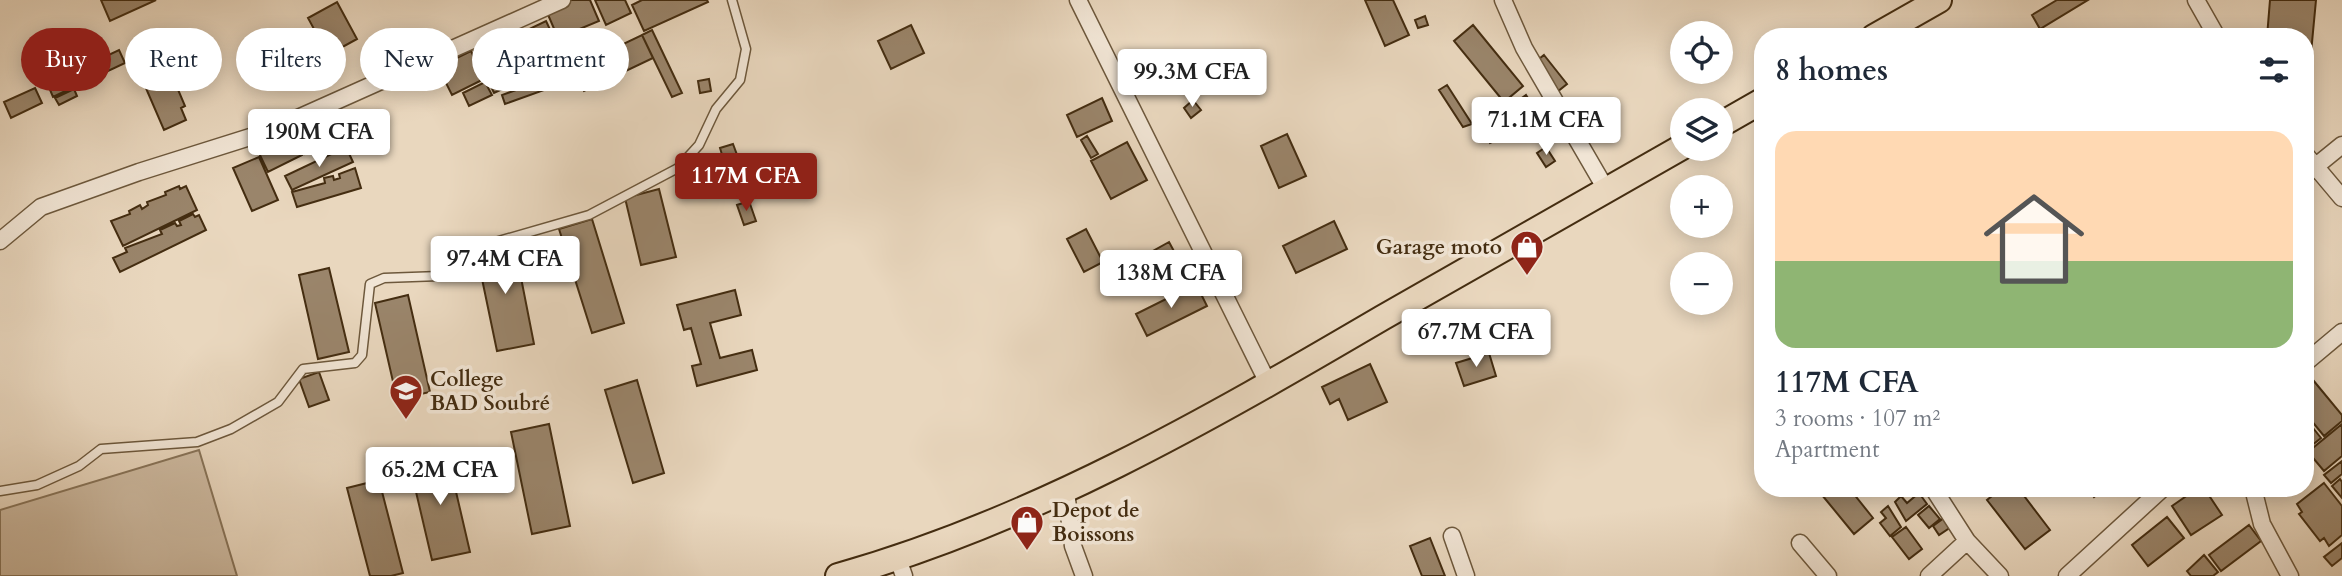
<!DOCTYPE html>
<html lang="en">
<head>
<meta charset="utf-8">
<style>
	:root { --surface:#fff; --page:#f2f2f3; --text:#1f2937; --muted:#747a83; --line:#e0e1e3; --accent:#8f2418 }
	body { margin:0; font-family:Cardo,serif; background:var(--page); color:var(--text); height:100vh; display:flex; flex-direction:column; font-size:26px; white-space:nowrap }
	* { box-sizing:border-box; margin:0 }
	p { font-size:23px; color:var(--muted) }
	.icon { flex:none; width:38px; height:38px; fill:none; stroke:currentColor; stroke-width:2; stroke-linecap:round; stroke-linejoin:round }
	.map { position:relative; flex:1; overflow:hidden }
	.side { position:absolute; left:1754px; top:28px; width:560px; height:469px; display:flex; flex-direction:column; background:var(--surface); border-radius:28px; box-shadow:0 4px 18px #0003 }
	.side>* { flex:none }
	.guide { position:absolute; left:21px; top:28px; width:665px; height:63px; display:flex; gap:14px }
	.tools { position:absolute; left:1670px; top:21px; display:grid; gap:14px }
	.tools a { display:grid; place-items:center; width:63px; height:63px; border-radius:50%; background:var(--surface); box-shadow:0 4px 18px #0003; font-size:35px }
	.price { position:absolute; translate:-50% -60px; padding:0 16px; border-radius:7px; background:#fff; color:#222; font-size:23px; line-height:46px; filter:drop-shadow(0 2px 4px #0008) }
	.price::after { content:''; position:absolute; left:50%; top:42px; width:21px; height:16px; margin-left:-10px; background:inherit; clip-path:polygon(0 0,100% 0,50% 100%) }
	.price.active { background:var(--accent); color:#fff }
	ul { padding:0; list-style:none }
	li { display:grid; align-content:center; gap:14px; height:371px; padding:0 21px }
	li+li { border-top:2px solid var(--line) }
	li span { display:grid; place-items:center; height:217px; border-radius:21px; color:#555 }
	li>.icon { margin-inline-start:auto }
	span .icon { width:126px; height:126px; fill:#fffc; stroke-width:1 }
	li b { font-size:30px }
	h2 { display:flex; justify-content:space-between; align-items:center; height:84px; padding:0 21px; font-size:30px }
	.chip { padding:0 24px; border-radius:32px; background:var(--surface); box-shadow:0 4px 18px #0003; font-size:24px; line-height:63px }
	.chip.active { background:var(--accent); color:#fff }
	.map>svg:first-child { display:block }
	.green { fill:#cdbaa1; stroke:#887459; stroke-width:2 }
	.building { fill:#9a856b; stroke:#442d11; stroke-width:2 }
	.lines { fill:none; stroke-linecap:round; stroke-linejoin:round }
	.service-casing { stroke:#6d583c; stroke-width:11 }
	.minor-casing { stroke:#6d583c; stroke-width:19 }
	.primary-casing { stroke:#442d11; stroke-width:28 }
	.service { stroke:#f1e5d5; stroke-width:8 }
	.minor { stroke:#f1e5d5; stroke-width:16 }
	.primary { stroke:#e9d7be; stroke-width:24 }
	.labels { text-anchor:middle; stroke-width:7; stroke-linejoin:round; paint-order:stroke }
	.poi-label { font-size:21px; font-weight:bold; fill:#442d11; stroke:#f1e5d5; text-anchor:start }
</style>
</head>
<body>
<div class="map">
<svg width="2342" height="576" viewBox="0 0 2342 576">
	<rect width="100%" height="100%" fill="#e9d7be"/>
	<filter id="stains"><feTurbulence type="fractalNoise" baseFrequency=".00286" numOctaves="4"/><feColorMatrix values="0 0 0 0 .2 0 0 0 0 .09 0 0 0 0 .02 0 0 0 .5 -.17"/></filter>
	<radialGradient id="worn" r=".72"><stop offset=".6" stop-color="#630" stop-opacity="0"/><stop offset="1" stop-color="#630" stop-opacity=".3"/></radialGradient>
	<path class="green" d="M 199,450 L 237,576 L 0,576 L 0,510 Z"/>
	<path class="building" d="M 101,0 L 156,0 L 110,21 Z
		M 571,0 L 590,0 L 599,21 L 558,38 L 546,10 Z
		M 595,0 L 625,0 L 631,13 L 606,25 Z
		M 642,0 L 707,0 L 708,2 L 644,31 L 632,5 Z
		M 1365,0 L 1393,0 L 1409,35 L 1385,46 Z
		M 2057,0 L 2088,0 L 2040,29 L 2032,15 Z
		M 2270,0 L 2316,0 L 2311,53 L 2305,53 L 2305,37 L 2267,37 Z
		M 337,2 L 357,39 L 328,55 L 308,18 Z
		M 1425,16 L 1428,25 L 1418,28 L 1415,20 Z
		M 546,21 L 567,66 L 543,77 L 523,32 Z
		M 911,25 L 924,53 L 891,69 L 878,41 Z
		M 1473,25 L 1523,86 L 1504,102 L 1454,41 Z
		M 652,30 L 682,93 L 672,97 L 642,35 Z
		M 500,34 L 522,80 L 494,93 L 472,47 Z
		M 642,35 L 653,58 L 584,91 L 573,68 Z
		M 519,39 L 528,56 L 519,60 L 510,43 Z
		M 119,50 L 125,63 L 89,80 L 83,67 Z
		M 471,51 L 484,79 L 452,95 L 438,67 Z
		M 1544,55 L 1567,84 L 1557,92 L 1534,63 Z
		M 531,64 L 536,76 L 528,79 L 523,68 Z
		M 571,69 L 575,80 L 550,89 L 546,78 Z
		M 164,70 L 169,82 L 174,80 L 185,106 L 181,108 L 186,120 L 164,130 L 142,79 Z
		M 79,71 L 84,82 L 53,97 L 48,85 Z
		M 709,79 L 711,91 L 700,93 L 698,81 Z
		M 544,80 L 547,89 L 505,104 L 502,95 Z
		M 485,82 L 492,95 L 469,106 L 463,93 Z
		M 1447,85 L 1472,124 L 1463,127 L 1439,90 Z
		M 35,88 L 42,103 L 11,118 L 4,102 Z
		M 74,89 L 77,96 L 59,105 L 55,98 Z
		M 1526,95 L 1546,126 L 1533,135 L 1512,105 Z
		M 1102,98 L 1112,121 L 1077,137 L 1067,115 Z
		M 1193,100 L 1201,110 L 1191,118 L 1184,108 Z
		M 1510,105 L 1521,128 L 1499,134 L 1501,138 L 1490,143 L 1479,120 Z
		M 329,115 L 340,138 L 305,154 L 295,131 Z
		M 292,134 L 302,155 L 268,172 L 258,151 Z
		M 1287,134 L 1306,176 L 1279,188 L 1261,146 Z
		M 1087,136 L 1098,154 L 1091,158 L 1081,140 Z
		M 1127,142 L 1147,180 L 1111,199 L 1091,161 Z
		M 733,144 L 740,163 L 726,168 L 720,148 Z
		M 346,147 L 353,162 L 292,190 L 285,176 Z
		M 1546,147 L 1555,161 L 1546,167 L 1537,153 Z
		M 259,157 L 278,200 L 252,211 L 233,168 Z
		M 355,168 L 361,188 L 297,207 L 292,192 L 325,183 L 324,178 L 333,176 L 334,180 L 340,178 L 339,174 Z
		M 179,186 L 180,189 L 186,186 L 197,210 L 123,246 L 111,221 L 130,214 L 129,211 L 140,205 L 142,209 L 148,205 L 147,202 L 166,195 L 165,192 Z
		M 659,189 L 676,257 L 641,265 L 625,198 Z
		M 749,201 L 756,221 L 744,225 L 737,205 Z
		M 193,214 L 195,217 L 199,215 L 206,230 L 120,272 L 113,258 L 127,252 L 125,248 L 162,234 L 160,230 L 175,223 L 177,226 L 181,225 L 179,221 Z
		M 592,219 L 624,323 L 592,333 L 559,229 Z
		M 1334,221 L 1347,249 L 1296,273 L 1283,246 Z
		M 1086,229 L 1103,262 L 1084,272 L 1067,239 Z
		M 514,242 L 534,344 L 497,351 L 476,250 Z
		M 1169,242 L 1189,279 L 1163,293 L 1144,256 Z
		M 329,268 L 349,352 L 318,359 L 299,275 Z
		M 1196,284 L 1207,306 L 1147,336 L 1136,314 Z
		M 735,290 L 741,315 L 710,323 L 720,358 L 752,350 L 757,370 L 697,386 L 692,366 L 701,364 L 691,328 L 684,330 L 677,305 Z
		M 408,295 L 430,392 L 397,399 L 375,303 Z
		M 1489,353 L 1496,376 L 1464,386 L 1456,363 Z
		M 1370,364 L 1387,402 L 1348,420 L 1339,399 L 1330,404 L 1322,387 Z
		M 319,372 L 329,400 L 309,407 L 299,379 Z
		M 637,380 L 664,473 L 633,483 L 605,390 Z
		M 2313,380 L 2342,415 L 2342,421 L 2324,436 L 2305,413 L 2305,387 Z
		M 2305,418 L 2321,438 L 2306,450 L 2305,449 Z
		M 549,424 L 570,526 L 532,534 L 511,432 Z
		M 2342,424 L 2342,456 L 2324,471 L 2308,452 Z
		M 447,453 L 470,552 L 432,560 L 409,462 Z
		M 2342,461 L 2342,474 L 2331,483 L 2324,475 Z
		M 2340,479 L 2342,482 L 2342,498 L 2332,486 Z
		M 379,480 L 403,573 L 391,576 L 370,576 L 347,488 Z
		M 2324,483 L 2342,506 L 2342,535 L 2329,546 L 2324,538 L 2320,541 L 2299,514 L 2302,512 L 2297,504 Z
		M 1830,488 L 1849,488 L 1873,518 L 1854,534 L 1822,495 Z
		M 2002,488 L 2018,488 L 2050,530 L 2025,549 L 1987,500 Z
		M 2087,488 L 2105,488 L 2094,497 Z
		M 2198,488 L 2204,488 L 2222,515 L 2191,535 L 2172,506 Z
		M 1919,493 L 1927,504 L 1906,521 L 1895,502 L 1901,496 L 1907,503 Z
		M 1888,506 L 1901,527 L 1890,536 L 1880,523 L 1886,518 L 1881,512 Z
		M 1929,506 L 1940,519 L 1929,528 L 1918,515 Z
		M 2167,517 L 2184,538 L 2148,566 L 2132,545 Z
		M 1944,518 L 1951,527 L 1939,535 L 1933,526 Z
		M 2249,525 L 2261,541 L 2221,571 L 2209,555 Z
		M 1906,527 L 1922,549 L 1909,559 L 1892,537 Z
		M 1430,538 L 1445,576 L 1422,576 L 1410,546 Z
		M 2342,543 L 2342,558 L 2332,566 L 2324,557 Z
		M 2204,555 L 2218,572 L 2213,576 L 2191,576 L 2187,571 Z"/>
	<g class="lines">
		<defs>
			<path id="service" d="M 0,491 L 37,485 L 79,466 L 101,449 L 197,442 L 231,429 L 278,402 L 303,369 L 355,363 L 362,355 L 370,284 L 384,278 L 440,276 L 478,247 L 589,215 L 678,168 L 699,145 L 716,109 L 740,80 L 746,49 L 732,0"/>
			<path id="minor" d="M 1078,0 L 1269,385
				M 1503,0 L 1524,48 L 1607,191
				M 2196,0 L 2217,37
				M 2305,154 L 2342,198
				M 2305,175 L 2342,145
				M 0,241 L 41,207 L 139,172 L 269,131 L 562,0
				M 2305,363 L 2342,332
				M 1933,488 L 1967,541
				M 2253,488 L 2262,524 L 2290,576
				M 1066,492 L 1073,546 L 1084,576
				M 1452,536 L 1466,576
				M 1800,543 L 1828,576
				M 898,559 L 904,576
				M 1929,576 L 1967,541 L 2000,576
				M 2067,576 L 2163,488"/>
			<path id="primary" d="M 1874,37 L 1939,0
				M 1720,125 L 1762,101
				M 838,576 C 1033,521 1208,420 1382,318 C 1482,260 1582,205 1682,147"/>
		</defs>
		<use href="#service" class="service-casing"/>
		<use href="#minor" class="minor-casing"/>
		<use href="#primary" class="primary-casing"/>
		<use href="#service" class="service"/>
		<use href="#minor" class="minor"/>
		<use href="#primary" class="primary"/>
	</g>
	<defs>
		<symbol id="shop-pin" viewBox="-11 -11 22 30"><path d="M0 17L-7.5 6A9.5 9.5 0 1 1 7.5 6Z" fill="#8f2418" stroke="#f1e5d5"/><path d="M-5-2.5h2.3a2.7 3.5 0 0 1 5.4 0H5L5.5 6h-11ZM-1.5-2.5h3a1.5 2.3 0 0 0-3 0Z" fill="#fff"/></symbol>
		<symbol id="school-pin" viewBox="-11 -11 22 30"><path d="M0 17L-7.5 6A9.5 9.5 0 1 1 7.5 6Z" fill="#8f2418" stroke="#f1e5d5"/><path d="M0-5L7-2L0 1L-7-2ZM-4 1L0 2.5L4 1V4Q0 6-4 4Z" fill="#fff"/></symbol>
	</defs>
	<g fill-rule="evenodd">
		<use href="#shop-pin" x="1508" y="228" width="38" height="52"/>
		<use href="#school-pin" x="387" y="372" width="38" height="52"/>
		<use href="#shop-pin" x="1008" y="503" width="38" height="52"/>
	</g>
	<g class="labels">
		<g class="poi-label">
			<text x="1502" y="254" text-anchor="end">Garage moto</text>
			<text x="430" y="386">College<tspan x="430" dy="24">BAD Soubré</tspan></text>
			<text x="1052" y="517">Depot de<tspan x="1052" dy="24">Boissons</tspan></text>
		</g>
	</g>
	<rect width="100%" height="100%" filter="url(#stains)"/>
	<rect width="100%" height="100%" fill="url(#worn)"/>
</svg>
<div class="tools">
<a><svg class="icon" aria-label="locate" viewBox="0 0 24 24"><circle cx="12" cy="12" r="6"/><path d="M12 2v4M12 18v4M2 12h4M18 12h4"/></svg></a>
<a><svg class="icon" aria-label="layers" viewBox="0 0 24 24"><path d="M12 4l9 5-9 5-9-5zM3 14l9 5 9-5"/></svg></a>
<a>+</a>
<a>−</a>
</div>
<b class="price" style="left:1192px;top:109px">99.3M CFA</b>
<b class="price" style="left:1546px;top:157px">71.1M CFA</b>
<b class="price" style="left:319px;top:169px">190M CFA</b>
<b class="price active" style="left:746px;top:213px">117M CFA</b>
<b class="price" style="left:505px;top:296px">97.4M CFA</b>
<b class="price" style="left:1171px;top:310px">138M CFA</b>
<b class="price" style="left:1476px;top:369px">67.7M CFA</b>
<b class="price" style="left:440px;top:507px">65.2M CFA</b>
<div class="guide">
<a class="chip active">Buy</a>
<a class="chip">Rent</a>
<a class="chip">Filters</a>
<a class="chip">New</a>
<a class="chip">Apartment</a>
</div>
<section class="side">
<h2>8 homes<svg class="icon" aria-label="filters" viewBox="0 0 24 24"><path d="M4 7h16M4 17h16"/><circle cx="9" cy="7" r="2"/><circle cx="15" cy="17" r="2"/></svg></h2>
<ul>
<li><span style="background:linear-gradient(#ffd9b3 60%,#8fb573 0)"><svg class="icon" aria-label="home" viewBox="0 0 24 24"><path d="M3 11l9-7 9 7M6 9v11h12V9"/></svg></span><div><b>117M CFA</b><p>3 rooms · 107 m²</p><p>Apartment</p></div></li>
</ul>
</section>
</div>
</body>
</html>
